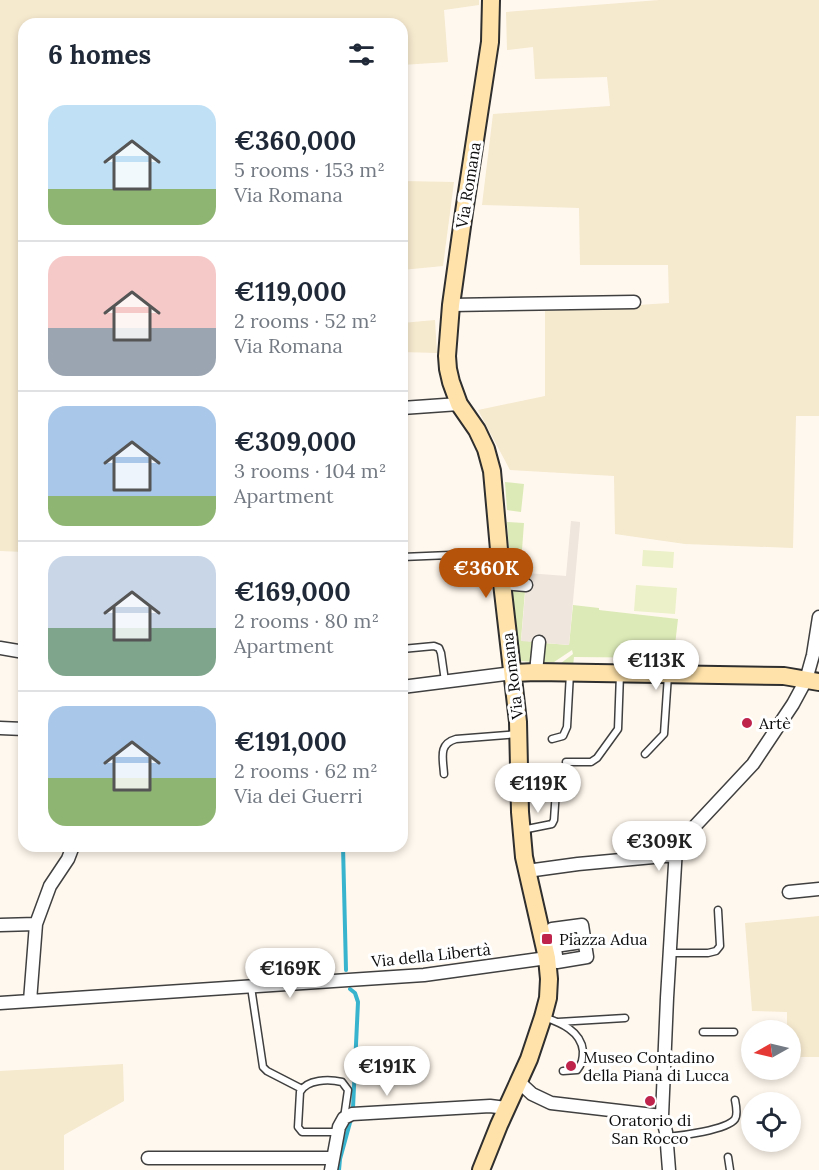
<!DOCTYPE html>
<html lang="en">
<head>
<meta charset="utf-8">
<style>
	:root { --surface:#fff; --page:#f6f6f7; --text:#1f2937; --muted:#747a83; --line:#e0e1e3; --accent:#b45309 }
	body { margin:0; font-family:Lora,serif; background:var(--page); color:var(--text); height:100vh; display:flex; flex-direction:column; font-size:22px; white-space:nowrap }
	* { box-sizing:border-box; margin:0 }
	p { font-size:20px; color:var(--muted) }
	.icon { flex:none; width:33px; height:33px; fill:none; stroke:currentColor; stroke-width:2; stroke-linecap:round; stroke-linejoin:round }
	.map { position:relative; flex:1; overflow:hidden }
	.drawer { position:absolute; left:18px; top:18px; width:390px; height:834px; display:flex; flex-direction:column; background:var(--surface); border-radius:18px; box-shadow:0 3px 9px #0003 }
	.drawer>* { flex:none }
	.needle { width:39px; rotate:262deg }
	.controls { position:absolute; left:741px; top:1020px; display:grid; gap:12px }
	.controls a { display:grid; place-items:center; width:60px; height:60px; border-radius:50%; background:var(--surface); box-shadow:0 3px 9px #0003; font-size:30px }
	.price { position:absolute; translate:-50% -51px; padding:0 14px; border-radius:21px; background:#fff; color:#222; font-size:20px; line-height:39px; filter:drop-shadow(0 2px 3px #0008) }
	.price::after { content:''; position:absolute; left:50%; top:36px; width:18px; height:14px; margin-left:-9px; background:inherit; clip-path:polygon(0 0,100% 0,50% 100%) }
	.price.current { background:var(--accent); color:#fff }
	ul { padding:0; list-style:none }
	li { display:flex; align-items:center; gap:18px; height:150px; padding:0 30px }
	li+li { border-top:2px solid var(--line) }
	li span { display:grid; place-items:center; flex:none; width:168px; height:120px; border-radius:18px; color:#555 }
	li>.icon { margin-inline-start:auto }
	span .icon { width:72px; height:72px; fill:#fffc; stroke-width:1 }
	li b { font-size:26px }
	h2 { display:flex; justify-content:space-between; align-items:center; height:72px; padding:0 30px; font-size:26px }
	.map>svg:first-child { display:block }
	.farmland { fill:#f5e9ce }
	.green { fill:#dceab7 }
	.pitch { fill:#ecf1c9 }
	.plaza { fill:#efe6dd }
	.lines { fill:none; stroke-linecap:round; stroke-linejoin:round }
	.stream { stroke:#38b4cf; stroke-width:4 }
	.lane-casing { stroke:#404040; stroke-width:9 }
	.street-casing { stroke:#404040; stroke-width:15 }
	.secondary-casing { stroke:#2f2f2f; stroke-width:20 }
	.lane { stroke:#fff; stroke-width:6 }
	.street { stroke:#fff; stroke-width:12 }
	.secondary { stroke:#ffe2a9; stroke-width:16 }
	.poi-dot { fill:#bf244d; stroke:#fff; stroke-width:2 }
	.labels { text-anchor:middle; stroke-width:6; stroke-linejoin:round; paint-order:stroke }
	.street-label { font-size:16px; fill:#0d0d0d; stroke:#fff }
	.poi-label { font-size:16px; fill:#0d0d0d; stroke:#fff; text-anchor:start }
</style>
</head>
<body>
<div class="map">
<svg width="819" height="1170" viewBox="0 0 819 1170">
	<rect width="100%" height="100%" fill="#fff8ee"/>
	<path class="farmland" d="M 0,0 L 479,0 L 479,5 L 444,10 L 448,62 L 402,65 L 402,24 L 24,24 L 24,552 L 0,551 Z
		M 659,0 L 819,0 L 819,416 L 796,416 L 793,548 L 685,544 L 615,534 L 614,476 L 510,470 L 478,410 L 545,396 L 545,311 L 669,303 L 668,265 L 580,265 L 579,208 L 482,205 L 493,114 L 610,106 L 607,77 L 535,79 L 533,47 L 507,50 L 506,12 Z
		M 402,181 L 454,182 L 443,266 L 402,270 Z
		M 435,320 L 437,353 L 402,352 L 402,323 Z
		M 819,916 L 819,1057 L 791,1057 L 790,1030 L 787,1030 L 787,1012 L 752,1011 L 745,923 Z
		M 123,1064 L 124,1101 L 64,1135 L 64,1170 L 0,1170 L 0,1071 Z"/>
	<path class="green" d="M 505,482 L 524,484 L 521,512 L 507,510 Z
		M 507,522 L 524,523 L 520,577 L 511,577 Z
		M 512,590 L 525,591 L 521,640 L 534,642 L 532,662 L 520,661 Z
		M 573,605 L 599,608 L 599,610 L 678,619 L 675,645 L 678,645 L 677,658 L 574,657 L 573,666 L 557,666 L 573,654 L 572,650 L 554,662 L 542,662 L 544,643 L 569,645 Z"/>
	<path class="pitch" d="M 643,550 L 674,552 L 673,568 L 642,566 Z
		M 636,585 L 677,588 L 675,614 L 634,611 Z"/>
	<path class="plaza" d="M 571,521 L 580,522 L 580,524 L 569,645 L 521,641 L 527,573 L 566,576 Z"/>
	<g class="lines">
		<path class="stream" d="M 343,846 L 346,970
			M 350,989 L 355,993 L 358,1002 L 353,1108
			M 339,1170 L 340,1159 L 351,1119"/>
		<defs>
			<path id="lane" d="M 402,557 L 499,553
				M 402,649 L 434,646 L 439,648 L 441,653 L 445,681
				M 552,739 L 563,736 L 567,727 L 570,673
				M 645,754 L 664,734 L 668,675
				M 566,762 L 591,762 L 597,758 L 618,729 L 620,674
				M 444,774 C 443,758 438,744 456,739 L 518,734
				M 522,830 L 552,824 L 554,820 L 556,790 L 560,788 L 569,786
				M 670,953 L 708,953 L 716,951 L 720,946 L 718,910
				M 251,987 L 263,1067 L 267,1071 L 302,1089
				M 544,1017 C 561,1023 581,1031 583,1051 C 583,1059 582,1064 577,1070 L 563,1071
				M 558,1022 L 625,1018
				M 703,1032 L 734,1032
				M 338,1132 L 302,1132 L 298,1127 L 300,1092 C 307,1079 329,1079 342,1082 L 348,1090 L 344,1118
				M 667,1137 C 680,1136 727,1130 735,1119 C 738,1114 736,1105 735,1100
				M 728,1157 L 730,1170"/>
			<path id="street" d="M 451,305 L 634,302
				M 402,408 L 459,404
				M 502,583 L 526,585
				M 0,648 L 24,652
				M 536,672 L 539,642
				M 402,687 L 513,673
				M 0,728 L 24,729
				M 527,871 L 578,864 L 675,855
				M 789,892 L 819,889
				M 0,925 L 36,924
				M 582,925 L 587,957 L 557,962 L 552,929 Z
				M 548,947 L 582,942
				M 30,1001 L 36,924 L 50,886 L 68,859 L 73,846
				M 0,1003 L 424,975 L 547,958
				M 519,1082 L 532,1094 L 551,1103 L 662,1116 L 666,1132 L 669,1170
				M 662,1116 L 667,998 L 676,848 L 681,841 L 753,764 L 793,704 L 806,680 L 813,655 L 819,617
				M 148,1158 L 332,1158
				M 331,1170 L 339,1127 L 344,1118 L 352,1114 L 490,1106 L 506,1108"/>
			<path id="secondary" d="M 513,673 L 536,672 L 784,676 L 819,682
				M 481,1170 L 499,1125 L 529,1059 L 543,1017 L 548,998 L 549,979 L 547,958 L 524,857 L 520,812 L 518,722 L 502,583 L 492,471 L 486,449 L 477,430 L 459,404 L 451,382 L 448,369 L 447,356 L 451,305 L 464,212 L 490,42 L 491,0"/>
		</defs>
		<use href="#lane" class="lane-casing"/>
		<use href="#street" class="street-casing"/>
		<use href="#secondary" class="secondary-casing"/>
		<use href="#lane" class="lane"/>
		<use href="#street" class="street"/>
		<use href="#secondary" class="secondary"/>
	</g>
	<g class="poi-dot">
		<circle cx="747" cy="723" r="6"/>
		<rect x="541" y="933" width="12" height="12" rx="3"/>
		<circle cx="571" cy="1066" r="6"/>
		<circle cx="650" cy="1101" r="6"/>
	</g>
	<g class="labels">
		<g class="street-label">
			<text transform="translate(468 185) rotate(-81)" y="6">Via Romana</text>
			<text transform="translate(512 676) rotate(-97)" y="6">Via Romana</text>
			<text transform="translate(431 955) rotate(-6)" y="6">Via della Libertà</text>
		</g>
		<g class="poi-label">
			<text x="759" y="729">Artè</text>
			<text x="559" y="945">Piazza Adua</text>
			<text x="583" y="1063">Museo Contadino<tspan x="583" dy="18">della Piana di Lucca</tspan></text>
			<text x="650" y="1126" text-anchor="middle">Oratorio di<tspan x="650" dy="18">San Rocco</tspan></text>
		</g>
	</g>
</svg>
<div class="controls">
<a><svg class="needle" viewBox="-14 -14 28 28"><path d="M0-13l5 13h-10z" fill="#e53935"/><path d="M0 13l5-13h-10z" fill="#747a83"/></svg></a>
<a><svg class="icon" aria-label="locate" viewBox="0 0 24 24"><circle cx="12" cy="12" r="6"/><path d="M12 2v4M12 18v4M2 12h4M18 12h4"/></svg></a>
</div>
<b class="price current" style="left:486px;top:599px">€360K</b>
<b class="price" style="left:656px;top:691px">€113K</b>
<b class="price" style="left:538px;top:814px">€119K</b>
<b class="price" style="left:659px;top:872px">€309K</b>
<b class="price" style="left:290px;top:999px">€169K</b>
<b class="price" style="left:387px;top:1097px">€191K</b>
<section class="drawer">
<h2>6 homes<svg class="icon" aria-label="filters" viewBox="0 0 24 24"><path d="M4 7h16M4 17h16"/><circle cx="9" cy="7" r="2"/><circle cx="15" cy="17" r="2"/></svg></h2>
<ul>
<li><span style="background:linear-gradient(#bfe0f5 70%,#8fb573 0)"><svg class="icon" aria-label="home" viewBox="0 0 24 24"><path d="M3 11l9-7 9 7M6 9v11h12V9"/></svg></span><div><b>€360,000</b><p>5 rooms · 153 m²</p><p>Via Romana</p></div></li>
<li><span style="background:linear-gradient(#f6c9c9 60%,#9aa5b1 0)"><svg class="icon" aria-label="home" viewBox="0 0 24 24"><path d="M3 11l9-7 9 7M6 9v11h12V9"/></svg></span><div><b>€119,000</b><p>2 rooms · 52 m²</p><p>Via Romana</p></div></li>
<li><span style="background:linear-gradient(#a9c7e8 75%,#8fb573 0)"><svg class="icon" aria-label="home" viewBox="0 0 24 24"><path d="M3 11l9-7 9 7M6 9v11h12V9"/></svg></span><div><b>€309,000</b><p>3 rooms · 104 m²</p><p>Apartment</p></div></li>
<li><span style="background:linear-gradient(#c9d6e8 60%,#7fa58c 0)"><svg class="icon" aria-label="home" viewBox="0 0 24 24"><path d="M3 11l9-7 9 7M6 9v11h12V9"/></svg></span><div><b>€169,000</b><p>2 rooms · 80 m²</p><p>Apartment</p></div></li>
<li><span style="background:linear-gradient(#a9c7e8 60%,#8fb573 0)"><svg class="icon" aria-label="home" viewBox="0 0 24 24"><path d="M3 11l9-7 9 7M6 9v11h12V9"/></svg></span><div><b>€191,000</b><p>2 rooms · 62 m²</p><p>Via dei Guerri</p></div></li>
</ul>
</section>
</div>
</body>
</html>
